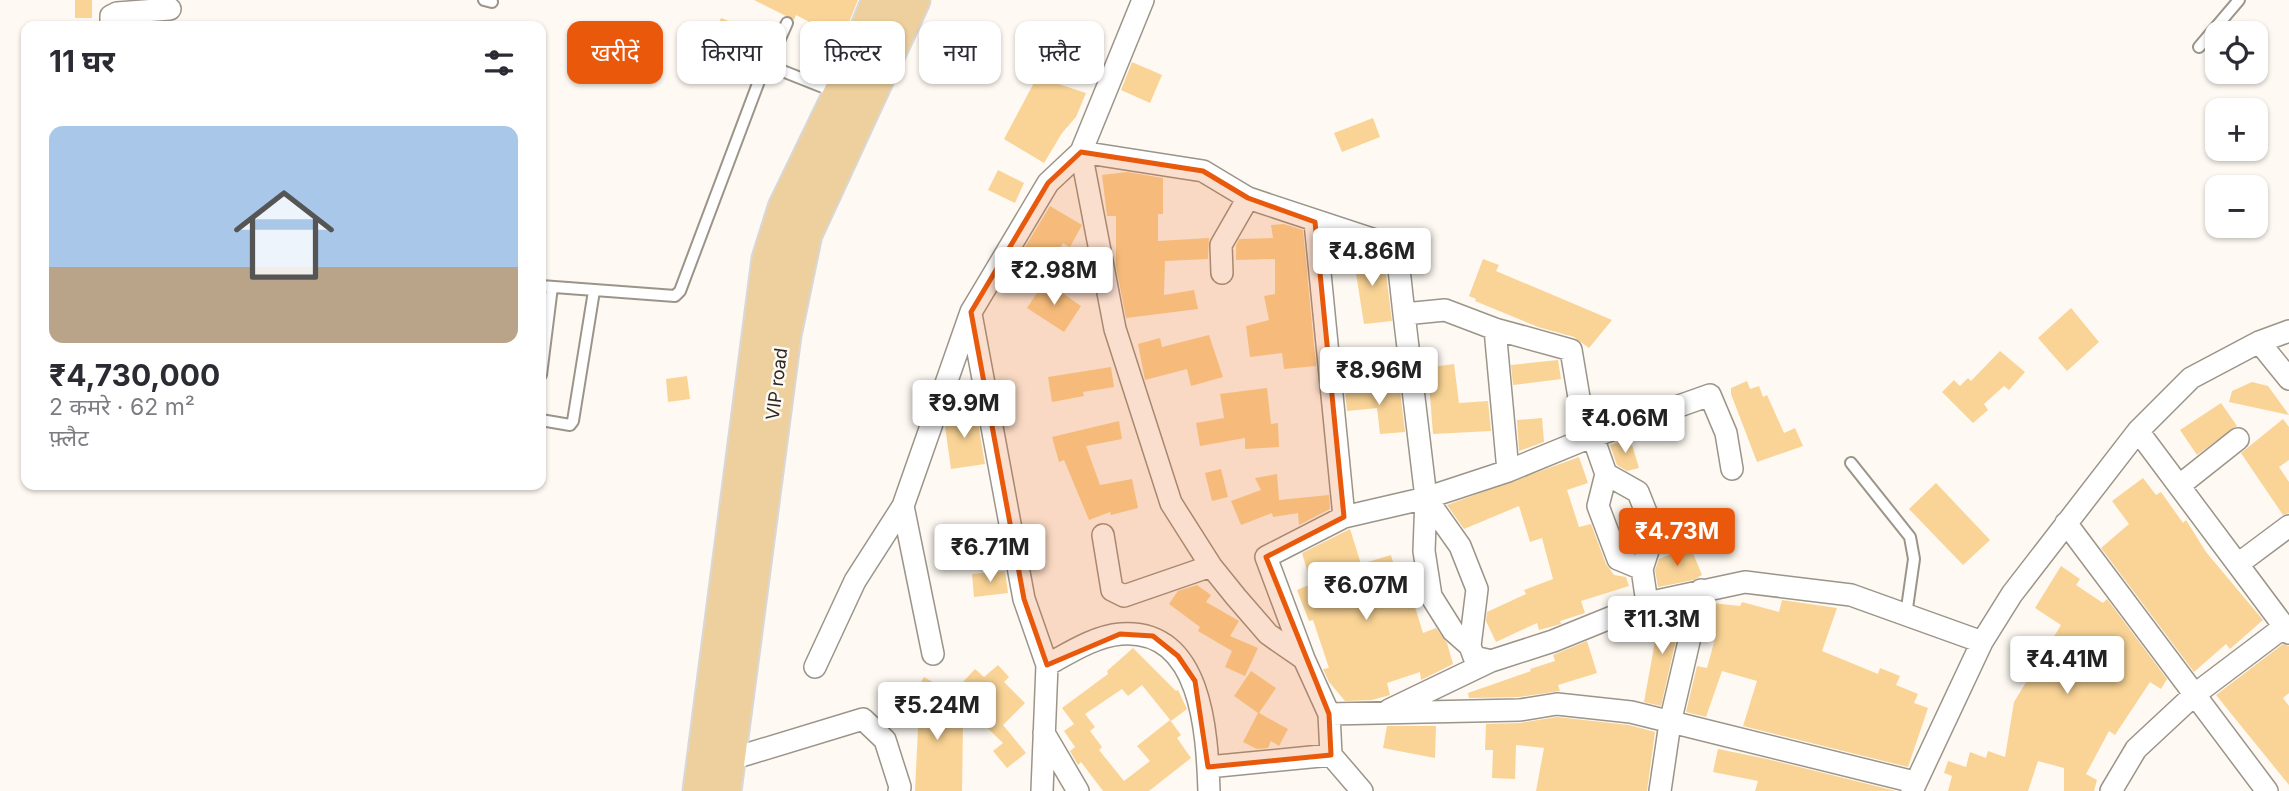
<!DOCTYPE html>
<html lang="hi">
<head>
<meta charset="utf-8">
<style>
	:root { --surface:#fff; --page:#f2f2f3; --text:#2b2b33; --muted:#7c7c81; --line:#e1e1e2; --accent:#ea580c }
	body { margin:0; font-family:Inter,"Noto Sans Devanagari",sans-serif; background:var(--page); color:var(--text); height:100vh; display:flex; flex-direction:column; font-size:26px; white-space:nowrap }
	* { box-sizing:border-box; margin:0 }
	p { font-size:23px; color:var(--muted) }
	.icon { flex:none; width:38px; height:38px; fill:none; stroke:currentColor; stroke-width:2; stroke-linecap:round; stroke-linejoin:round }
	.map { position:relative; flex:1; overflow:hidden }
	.side { position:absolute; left:21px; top:21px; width:525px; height:469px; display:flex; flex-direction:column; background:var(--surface); border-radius:14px; box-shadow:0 2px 5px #0004 }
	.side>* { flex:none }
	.hud { position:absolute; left:567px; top:21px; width:665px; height:63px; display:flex; gap:14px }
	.controls { position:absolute; left:2205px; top:21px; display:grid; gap:14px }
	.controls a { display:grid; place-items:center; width:63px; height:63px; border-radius:14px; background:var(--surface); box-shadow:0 2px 5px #0004; font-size:35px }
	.price { position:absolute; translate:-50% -60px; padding:0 16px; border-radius:7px; background:#fff; color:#222; font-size:23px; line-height:46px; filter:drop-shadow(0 2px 4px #0008) }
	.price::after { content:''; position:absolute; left:50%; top:42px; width:21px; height:16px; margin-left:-10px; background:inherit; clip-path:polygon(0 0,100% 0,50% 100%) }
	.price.current { background:var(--accent); color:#fff }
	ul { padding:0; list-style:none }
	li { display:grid; align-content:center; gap:14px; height:371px; padding:0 28px }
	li+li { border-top:2px solid var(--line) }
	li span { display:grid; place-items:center; height:217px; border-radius:14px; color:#555 }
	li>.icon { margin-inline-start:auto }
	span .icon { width:126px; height:126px; fill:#fffc; stroke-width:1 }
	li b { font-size:30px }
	h2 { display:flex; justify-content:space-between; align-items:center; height:84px; padding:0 28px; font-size:30px }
	.chip { padding:0 24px; border-radius:14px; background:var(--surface); box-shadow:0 2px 5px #0004; font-size:24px; line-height:63px }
	.chip.current { background:var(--accent); color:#fff }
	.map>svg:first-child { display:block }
	.building { fill:#fad496 }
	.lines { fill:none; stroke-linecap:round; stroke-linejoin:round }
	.lane-casing { stroke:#9b9489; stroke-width:14 }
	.street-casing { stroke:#9b9489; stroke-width:24 }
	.primary-casing { stroke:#d9d8d8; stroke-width:37 }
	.lane { stroke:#fff; stroke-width:10 }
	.street { stroke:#fff; stroke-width:21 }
	.primary { stroke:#eed09e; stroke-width:33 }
	.marked { fill:#e8590c; fill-opacity:0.2; stroke:#e8590c; stroke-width:5; stroke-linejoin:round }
	.labels { text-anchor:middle; stroke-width:5; stroke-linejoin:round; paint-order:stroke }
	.street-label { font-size:18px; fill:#2c2924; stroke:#fef9f2 }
</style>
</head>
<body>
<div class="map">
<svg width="2289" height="791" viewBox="0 0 2289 791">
	<rect width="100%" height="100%" fill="#fef9f2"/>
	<path class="building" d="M 75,0 L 92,0 L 92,18 L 75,18 Z
		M 754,0 L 858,0 L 842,39 L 796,15 L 794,20 Z
		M 721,18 L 738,25 L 732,40 L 715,33 Z
		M 980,23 L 994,31 L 985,47 L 971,40 Z
		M 1132,62 L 1162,75 L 1150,103 L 1121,90 Z
		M 1037,77 L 1086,93 L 1076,117 L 1062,133 L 1044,163 L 1004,139 Z
		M 1373,118 L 1380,137 L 1342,152 L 1334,133 Z
		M 998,170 L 1024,183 L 1015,203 L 988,190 Z
		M 1127,172 L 1163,178 L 1163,214 L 1158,214 L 1158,241 L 1209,238 L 1208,259 L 1165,261 L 1164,295 L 1194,290 L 1198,309 L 1126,318 L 1116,266 L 1116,216 L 1107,216 L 1102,175 Z
		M 1050,206 L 1082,225 L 1070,247 L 1063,243 L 1042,278 L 1016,262 Z
		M 1284,224 L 1303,230 L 1316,366 L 1284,369 L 1282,353 L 1250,357 L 1246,326 L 1269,320 L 1264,296 L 1275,294 L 1275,259 L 1236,260 L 1236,246 L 1239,239 L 1273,238 L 1271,225 Z
		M 1352,248 L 1379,257 L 1386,274 L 1392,321 L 1364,324 Z
		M 1483,259 L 1499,265 L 1496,271 L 1612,320 L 1589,348 L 1574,337 L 1538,327 L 1475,301 L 1476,299 L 1469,296 Z
		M 1045,281 L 1081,306 L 1064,332 L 1027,308 Z
		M 2071,308 L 2099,342 L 2067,371 L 2038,338 Z
		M 1209,335 L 1223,377 L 1191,386 L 1187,369 L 1145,380 L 1138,344 L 1160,338 L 1162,347 Z
		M 2000,351 L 2025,372 L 2009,390 L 2004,386 L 1984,404 L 1988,410 L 1973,423 L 1942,392 L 1954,380 L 1960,386 L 1968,378 L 1971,381 Z
		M 1558,360 L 1561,379 L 1513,385 L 1511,365 Z
		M 1454,364 L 1459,403 L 1488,401 L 1491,431 L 1433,434 L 1429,383 L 1426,384 L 1424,368 Z
		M 1111,367 L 1114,387 L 1083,392 L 1084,396 L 1052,402 L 1048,377 Z
		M 687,376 L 690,399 L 668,402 L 666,379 Z
		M 1747,381 L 1750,389 L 1759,386 L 1763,397 L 1767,395 L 1784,433 L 1795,428 L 1803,446 L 1757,462 L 1731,394 L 1731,388 Z
		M 2252,382 L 2268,386 L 2289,415 L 2229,402 L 2232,391 Z
		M 1371,387 L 1371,393 L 1400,390 L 1405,432 L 1380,434 L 1377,408 L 1347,411 L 1345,390 Z
		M 1267,388 L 1271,424 L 1278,423 L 1279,447 L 1245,449 L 1245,438 L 1200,446 L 1196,423 L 1224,418 L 1220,394 Z
		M 2221,403 L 2237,426 L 2197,455 L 2180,430 Z
		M 976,411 L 985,464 L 951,469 L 945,426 L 949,414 Z
		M 1542,418 L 1544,442 L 1519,451 L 1517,420 Z
		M 2283,419 L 2289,427 L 2289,460 L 2279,467 L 2289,482 L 2289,513 L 2283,515 L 2241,453 Z
		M 1119,421 L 1122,439 L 1086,446 L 1100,485 L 1132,479 L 1138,508 L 1111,515 L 1110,512 L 1089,520 L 1064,460 L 1059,462 L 1052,437 Z
		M 1630,438 L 1639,468 L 1627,471 L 1617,465 L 1610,445 Z
		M 1579,457 L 1588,483 L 1567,490 L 1579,527 L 1591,524 L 1606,564 L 1614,575 L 1626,577 L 1629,586 L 1581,601 L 1585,613 L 1560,621 L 1561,624 L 1539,630 L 1537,623 L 1496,642 L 1486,621 L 1487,612 L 1526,594 L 1524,590 L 1553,579 L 1542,538 L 1530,542 L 1519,506 L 1464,529 L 1447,505 Z
		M 1221,469 L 1228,497 L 1212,501 L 1205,473 Z
		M 1277,474 L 1279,500 L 1329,495 L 1330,509 L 1299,525 L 1298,513 L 1273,517 L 1272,513 L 1241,525 L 1231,501 L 1261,490 L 1255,478 Z
		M 2143,478 L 2156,495 L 2161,492 L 2183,523 L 2186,520 L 2206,552 L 2263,620 L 2230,649 L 2226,644 L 2194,672 L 2101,548 L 2129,524 L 2112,501 Z
		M 1936,483 L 1990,540 L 1963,565 L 1909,509 Z
		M 1350,529 L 1361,564 L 1391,555 L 1404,600 L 1412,597 L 1423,633 L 1436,628 L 1447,643 L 1453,664 L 1421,680 L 1420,672 L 1387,683 L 1390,695 L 1372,700 L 1345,701 L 1329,682 L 1323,669 L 1329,668 L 1313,620 L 1309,621 L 1297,590 L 1311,584 L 1302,553 Z
		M 1690,546 L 1702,575 L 1694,580 L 1658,587 L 1655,570 L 1659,559 Z
		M 2061,566 L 2080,579 L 2076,585 L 2103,603 L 2107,599 L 2167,679 L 2161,689 L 2150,682 L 2115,735 L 2109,731 L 2086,774 L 2097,780 L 2094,791 L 2064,791 L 2064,768 L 2038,761 L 2028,791 L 1948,791 L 1952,776 L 1944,773 L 1948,761 L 1966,767 L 1970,752 L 1986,758 L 1988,751 L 2005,757 L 2014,702 L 2061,625 L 2035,608 Z
		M 1005,571 L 1008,593 L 974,597 L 972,574 Z
		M 1197,585 L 1211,595 L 1206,602 L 1239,621 L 1230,636 L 1258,648 L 1245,676 L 1225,667 L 1232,651 L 1198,631 L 1200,627 L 1169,604 L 1178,591 Z
		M 1782,600 L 1837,608 L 1822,651 L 1878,674 L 1880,668 L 1900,676 L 1896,685 L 1918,694 L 1914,703 L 1928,708 L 1908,767 L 1743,726 L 1757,681 L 1722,671 L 1706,717 L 1686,712 L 1697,666 L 1707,668 L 1716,635 L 1704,633 L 1712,603 L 1740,606 L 1742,602 L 1779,612 Z
		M 1683,609 L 1661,706 L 1644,702 L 1660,614 Z
		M 1587,641 L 1597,673 L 1558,685 L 1560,691 L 1519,697 L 1469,698 L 1468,693 L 1531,671 L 1530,669 L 1555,661 L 1553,655 Z
		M 2283,644 L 2289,646 L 2289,693 L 2283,698 L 2289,706 L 2289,785 L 2216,695 Z
		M 1133,648 L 1176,691 L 1178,690 L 1187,709 L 1171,721 L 1142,685 L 1128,696 L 1122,689 L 1085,714 L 1095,727 L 1090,731 L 1102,747 L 1099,750 L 1124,781 L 1150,761 L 1137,746 L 1170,720 L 1181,735 L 1177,738 L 1191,758 L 1149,791 L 1103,791 L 1081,762 L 1078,765 L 1070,751 L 1075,747 L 1064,731 L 1074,724 L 1062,708 L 1108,674 L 1107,671 Z
		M 998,665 L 1009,677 L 1004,682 L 1025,703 L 1003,725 L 1026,753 L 1007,768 L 993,751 L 1003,743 L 975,716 L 987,704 L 963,682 L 975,669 L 984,677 Z
		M 1251,671 L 1276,688 L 1259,713 L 1288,729 L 1279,746 L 1271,741 L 1268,748 L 1257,749 L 1243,742 L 1258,713 L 1234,696 Z
		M 924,677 L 953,694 L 935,723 L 963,723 L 962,791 L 915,791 L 919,707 L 909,701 Z
		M 1557,717 L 1629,725 L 1655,732 L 1647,791 L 1536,791 L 1544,748 L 1516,745 L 1515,779 L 1492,778 L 1493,750 L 1485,750 L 1486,724 L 1520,723 Z
		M 1387,726 L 1436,726 L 1435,758 L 1383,748 Z
		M 1718,749 L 1767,759 L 1896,791 L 1755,791 L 1758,781 L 1713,772 Z"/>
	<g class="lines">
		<defs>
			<path id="lane" d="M 484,0 L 492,2
				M 2199,47 L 2239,0
				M 767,68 L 787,23
				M 541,286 L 675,296 L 680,291 L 762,73 L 767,68 L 775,68 L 838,93
				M 541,375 L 552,287
				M 541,420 L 570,425 L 573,421 L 594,291
				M 1851,463 L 1910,537 L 1914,559 L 1906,615"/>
			<path id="street" d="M 111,26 L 111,16 L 117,13 L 170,9
				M 1315,222 L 1344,517
				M 1222,273 L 1221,245 L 1248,198
				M 971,314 L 1024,599 L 1047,665
				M 1404,314 L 1445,310 L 1495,329 L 1571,350 L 1586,439
				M 1495,329 L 1508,471
				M 2259,342 L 2289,379
				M 2138,431 L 2289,633
				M 1593,437 L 1606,474 L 1598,506 L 1618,559 L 1642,569 L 1647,603
				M 1606,474 L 1638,492 L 1654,532 L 1642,569
				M 2180,485 L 2238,439
				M 1426,498 L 1460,546 L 1477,589 L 1470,646
				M 903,506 L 933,654
				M 2066,523 L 2267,791
				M 1103,535 L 1112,590 L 1124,596 L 1211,566
				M 2238,564 L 2289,526
				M 1304,659 L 1266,557 L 1344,517 L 1426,498 L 1508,471 L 1586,439 L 1710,395 L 1726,433 L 1732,469
				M 815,667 L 855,581 L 903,506 L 971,312 L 1048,183 L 1081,152 L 1143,0
				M 1389,710 L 1491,661
				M 1329,714 L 1520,710 L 1557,704 L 1631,712 L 1914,782
				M 1044,733 L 1078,791
				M 728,760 L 863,719 L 885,740 L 900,787 L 899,791
				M 1208,767 L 1331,755
				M 1042,791 L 1047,665 C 1069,653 1095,636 1121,634 C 1202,628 1207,732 1209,791
				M 1362,791 L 1331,755 L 1329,714 L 1304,659 L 1268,634 L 1236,597 L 1211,566 L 1171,503 L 1115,329 L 1081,152 L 1203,171 L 1248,198 L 1387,244 L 1398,260 L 1404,314 L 1426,498 L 1424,551 L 1431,596 L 1453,631 L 1470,646 L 1474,657 L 1491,661 L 1553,641 L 1647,603 L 1745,582 L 1851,595 L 1982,642
				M 1660,791 L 1670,723 L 1701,590
				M 1912,791 L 1982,642 L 2012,594 L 2138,431 L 2191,378 L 2259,342 L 2289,331
				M 2111,791 L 2136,749 L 2194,695 L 2284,627"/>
			<path id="primary" d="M 700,791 L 769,259 L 785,208 L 844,86 L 879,0
				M 724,791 L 784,335 L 805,234 L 913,0"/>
		</defs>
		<use href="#lane" class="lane-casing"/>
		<use href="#street" class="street-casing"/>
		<use href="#primary" class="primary-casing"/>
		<use href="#lane" class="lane"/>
		<use href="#street" class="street"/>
		<use href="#primary" class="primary"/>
	</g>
	<path class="marked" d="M 1081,152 L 1203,171 L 1248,198 L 1315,222 L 1344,517 L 1266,557 L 1329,714 L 1331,755 L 1208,767 L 1195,681 L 1178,656 L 1153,636 L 1120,634 L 1047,665 L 1024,599 L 971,312 L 1048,183 Z"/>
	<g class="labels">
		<g class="street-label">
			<text transform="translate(777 384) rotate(-83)" y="6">VIP road</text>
		</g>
	</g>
</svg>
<div class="controls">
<a><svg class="icon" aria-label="locate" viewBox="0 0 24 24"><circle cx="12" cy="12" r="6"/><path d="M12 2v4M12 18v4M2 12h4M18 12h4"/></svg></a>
<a>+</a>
<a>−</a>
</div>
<b class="price" style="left:1372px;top:288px">₹4.86M</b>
<b class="price" style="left:1054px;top:307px">₹2.98M</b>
<b class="price" style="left:1379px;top:407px">₹8.96M</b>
<b class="price" style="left:964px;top:440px">₹9.9M</b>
<b class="price" style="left:1625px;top:455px">₹4.06M</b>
<b class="price current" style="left:1677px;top:568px">₹4.73M</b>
<b class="price" style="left:990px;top:584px">₹6.71M</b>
<b class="price" style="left:1366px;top:622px">₹6.07M</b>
<b class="price" style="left:1662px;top:656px">₹11.3M</b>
<b class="price" style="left:2067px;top:696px">₹4.41M</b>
<b class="price" style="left:937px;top:742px">₹5.24M</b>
<div class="hud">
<a class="chip current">खरीदें</a>
<a class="chip">किराया</a>
<a class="chip">फ़िल्टर</a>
<a class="chip">नया</a>
<a class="chip">फ़्लैट</a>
</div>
<section class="side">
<h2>11 घर<svg class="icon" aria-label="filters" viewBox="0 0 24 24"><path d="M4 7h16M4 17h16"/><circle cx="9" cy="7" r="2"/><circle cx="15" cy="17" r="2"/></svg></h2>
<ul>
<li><span style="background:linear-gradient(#a9c7e8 65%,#b9a48a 0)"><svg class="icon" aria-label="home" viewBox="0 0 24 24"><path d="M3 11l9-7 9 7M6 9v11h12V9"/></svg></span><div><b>₹4,730,000</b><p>2 कमरे · 62 m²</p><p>फ़्लैट</p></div></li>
</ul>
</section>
</div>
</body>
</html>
